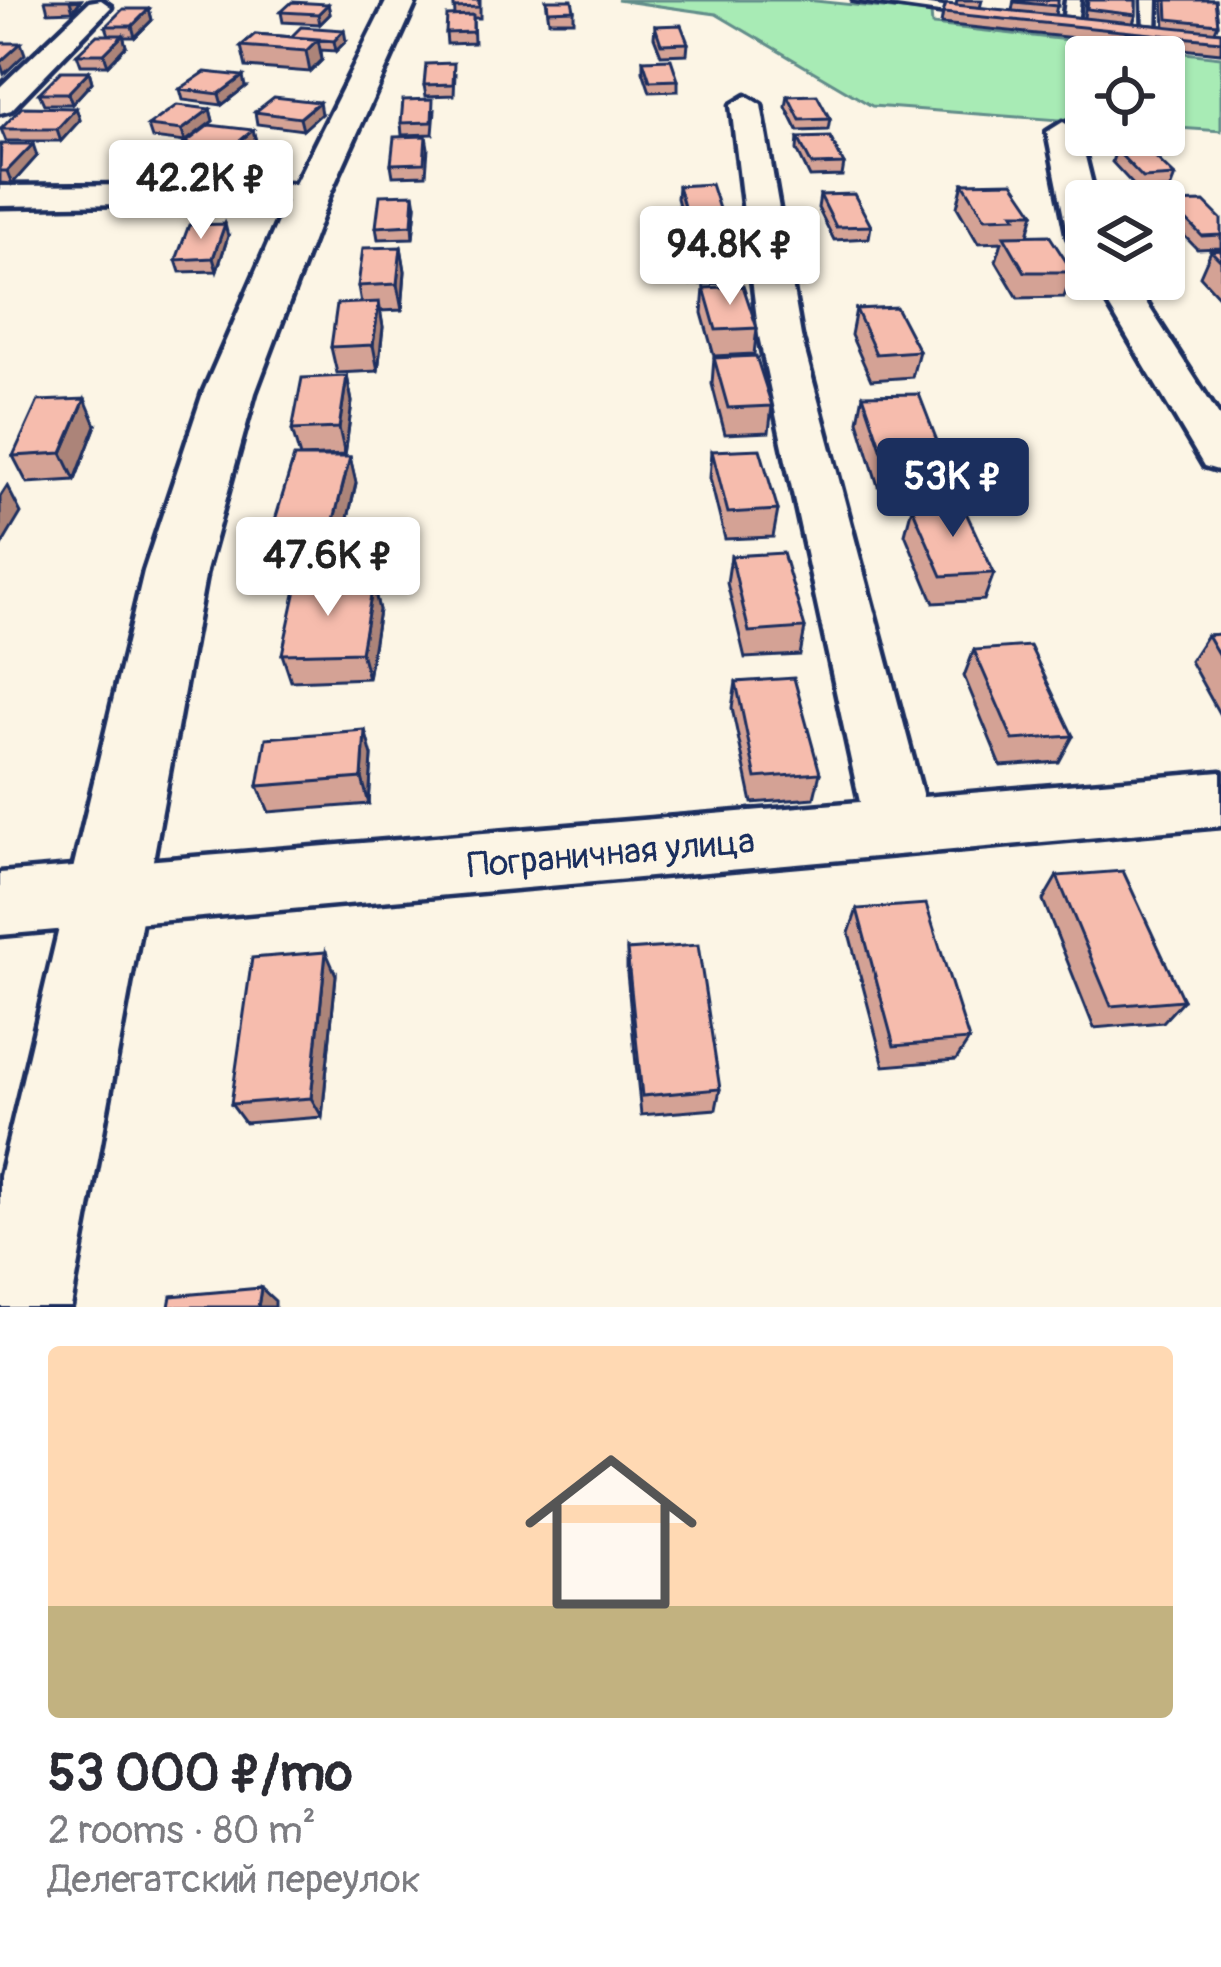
<!DOCTYPE html>
<html lang="en">
<head>
<meta charset="utf-8">
<style>
	:root { --surface:#fff; --page:#f2f2f3; --text:#2b2b33; --muted:#7c7c81; --line:#e1e1e2; --accent:#1b2f5e }
	body { margin:0; font-family:Pangolin,sans-serif; background:var(--page); color:var(--text); height:100vh; display:flex; flex-direction:column; font-size:45px; white-space:nowrap }
	* { box-sizing:border-box; margin:0 }
	p { font-size:39px; color:var(--muted) }
	.icon { flex:none; width:66px; height:66px; fill:none; stroke:currentColor; stroke-width:2; stroke-linecap:round; stroke-linejoin:round }
	.map { position:relative; height:1307px; overflow:hidden }
	.side { display:flex; flex-direction:column; background:var(--surface); flex:1 }
	.side>* { flex:none }
	.controls { position:absolute; left:1065px; top:36px; display:grid; gap:24px }
	.controls a { display:grid; place-items:center; width:120px; height:120px; border-radius:12px; background:var(--surface); box-shadow:0 3px 9px #0004; font-size:60px }
	.price { position:absolute; translate:-50% -102px; padding:0 27px; border-radius:12px; background:#fff; color:#222; font-size:39px; line-height:78px; filter:drop-shadow(0 3px 6px #0008) }
	.price::after { content:''; position:absolute; left:50%; top:72px; width:36px; height:27px; margin-left:-18px; background:inherit; clip-path:polygon(0 0,100% 0,50% 100%) }
	.price.active { background:var(--accent); color:#fff }
	ul { padding:0; list-style:none }
	li { display:grid; align-content:center; gap:24px; height:636px; padding:0 48px }
	li+li { border-top:3px solid var(--line) }
	li span { display:grid; place-items:center; height:372px; border-radius:12px; color:#555 }
	li>.icon { margin-inline-start:auto }
	span .icon { width:216px; height:216px; fill:#fffc; stroke-width:1 }
	li b { font-size:51px }
	.map>svg:first-child { display:block }
	.green { fill:#a8ebb5; stroke:#628d8a; stroke-width:3 }
	.lines { fill:none; stroke-linecap:round; stroke-linejoin:round }
	.service-casing { stroke:#1b2f5e; stroke-width:9 }
	.minor-casing { stroke:#1b2f5e; stroke-width:9 }
	.tertiary-casing { stroke:#1b2f5e; stroke-width:9 }
	.service { fill:#fcf5e5; fill-rule:evenodd }
	.minor { fill:#fcf5e5; fill-rule:evenodd }
	.tertiary { fill:#fcf5e5; fill-rule:evenodd }
	.wall { fill:#d4a295; stroke:#1b2f5e; stroke-width:3 }
	.shaded-wall { fill:#ac8479; stroke:#1b2f5e; stroke-width:3 }
	.building { fill:#f6bcad; stroke:#1b2f5e; stroke-width:3 }
	.labels { text-anchor:middle; stroke-width:9; stroke-linejoin:round; paint-order:stroke }
	.street-label { font-size:36px; fill:#1b2f5e; stroke:#fcf5e5 }
</style>
</head>
<body>
<div class="map">
<svg width="1221" height="1307" viewBox="0 0 1221 1307">
	<rect width="100%" height="100%" fill="#fcf5e5"/>
	<filter id="ink" filterUnits="userSpaceOnUse"><feTurbulence type="fractalNoise" baseFrequency=".00833" numOctaves="2"/><feDisplacementMap in="SourceGraphic" scale="24" xChannelSelector="R" yChannelSelector="G"/><feConvolveMatrix kernelMatrix="1 2 1 2 8 2 1 2 1" color-interpolation-filters="sRGB"/></filter>
	<g filter="url(#ink)">
		<path class="green" d="M 617,0 L 806,0 L 931,13 L 932,25 L 1221,57 L 1221,131 L 1164,127 L 1164,57 L 1086,57 L 1086,122 L 872,106 L 716,14 Z"/>
		<g class="lines">
			<defs>
				<path id="service" d="M 854,0 L 896,0 L 989,14 L 982,18 Z
					M 1066,0 L 1080,0 L 1077,23 L 1070,27 L 1063,23 Z
					M 1143,0 L 1157,0 L 1156,34 L 1144,31 Z"/>
				<path id="minor" d="M 89,2 L 101,0 L 111,7 L 11,110 L 0,113 L 0,87 Z
					M 746,96 L 761,105 L 801,336 L 923,797 L 1221,772 L 1221,826 L 0,935 L 0,873 L 860,802 L 759,336 L 731,105 Z
					M 1063,122 L 1079,132 L 1096,201 L 1086,201 L 1086,248 L 1073,245 L 1068,237 L 1047,132 Z
					M 310,184 L 322,187 L 327,194 L 322,201 L 0,206 L 0,186 Z
					M 1093,279 L 1131,279 L 1221,419 L 1221,471 L 1204,466 Z"/>
				<path id="tertiary" d="M 387,0 L 417,0 L 330,194 L 255,393 L 206,571 L 71,1307 L 0,1307 L 0,1176 L 144,571 L 203,393 L 290,194 Z"/>
			</defs>
			<use href="#service" class="service-casing"/>
			<use href="#minor" class="minor-casing"/>
			<use href="#tertiary" class="tertiary-casing"/>
			<use href="#service" class="service"/>
			<use href="#minor" class="minor"/>
			<use href="#tertiary" class="tertiary"/>
		</g>
		<path class="wall" d="M 45,0 L 81,0 L 73,11 L 48,12 Z
			M 454,0 L 480,0 L 480,18 L 473,18 L 474,43 L 447,44 L 446,33 L 455,15 Z
			M 546,0 L 574,10 L 574,21 L 549,21 Z
			M 957,0 L 982,0 L 980,8 L 1012,11 L 1014,0 L 1058,0 L 1055,15 L 1084,18 L 1086,0 L 1136,0 L 1136,15 L 1133,23 L 1165,26 L 1163,0 L 1215,0 L 1218,24 L 1215,31 L 1221,32 L 1221,53 L 941,24 L 943,13 L 956,5 Z
			M 328,4 L 330,14 L 320,24 L 283,22 L 281,12 Z
			M 149,9 L 152,20 L 135,37 L 123,37 L 126,46 L 108,65 L 81,65 L 77,54 L 109,35 L 106,26 Z
			M 655,26 L 688,43 L 687,54 L 661,55 L 654,37 Z
			M 255,34 L 346,41 L 336,51 L 321,50 L 322,60 L 310,72 L 246,67 L 241,46 Z
			M 643,60 L 678,80 L 678,91 L 650,92 L 643,71 Z
			M 89,71 L 92,82 L 72,104 L 44,104 L 39,93 Z
			M 455,74 L 454,95 L 426,96 L 424,85 Z
			M 245,87 L 222,105 L 183,100 L 180,89 Z
			M 788,96 L 830,119 L 828,130 L 798,131 L 786,107 Z
			M 76,108 L 80,120 L 61,141 L 6,141 L 1,129 Z
			M 210,109 L 213,121 L 185,142 L 152,138 L 148,126 Z
			M 435,110 L 433,134 L 402,135 L 401,123 Z
			M 255,112 L 321,114 L 303,130 L 257,124 Z
			M 253,130 L 259,153 L 235,174 L 190,168 L 184,144 Z
			M 426,136 L 428,148 L 426,175 L 393,176 L 391,164 Z
			M 798,138 L 844,164 L 842,176 L 810,177 L 797,150 Z
			M 0,145 L 37,156 L 12,184 L 0,183 Z
			M 1116,150 L 1175,176 L 1170,189 L 1138,190 L 1112,162 Z
			M 963,183 L 1034,213 L 1028,235 L 1073,272 L 1064,297 L 1018,298 L 996,261 L 1002,242 L 978,243 L 957,207 Z
			M 678,186 L 721,215 L 720,228 L 714,228 L 724,258 L 722,283 L 685,285 L 675,249 L 676,224 L 684,224 L 677,198 Z
			M 820,195 L 871,226 L 869,238 L 834,240 L 818,208 Z
			M 1170,203 L 1221,235 L 1221,248 L 1197,249 L 1165,216 Z
			M 416,206 L 413,238 L 378,239 L 376,227 Z
			M 228,236 L 217,271 L 180,272 L 176,260 Z
			M 401,247 L 405,271 L 402,310 L 380,311 L 383,327 L 378,371 L 337,373 L 331,347 L 361,303 L 358,286 Z
			M 1221,250 L 1221,299 L 1200,276 L 1211,251 Z
			M 704,288 L 757,328 L 754,354 L 714,356 L 702,313 Z
			M 856,309 L 919,351 L 912,377 L 871,380 L 851,335 Z
			M 714,358 L 772,406 L 769,432 L 725,434 L 712,384 Z
			M 347,376 L 352,402 L 345,455 L 300,457 L 350,457 L 356,483 L 337,566 L 278,566 L 269,540 L 300,457 L 292,430 Z
			M 863,395 L 944,459 L 937,485 L 878,486 L 858,421 Z
			M 96,425 L 75,480 L 27,483 L 13,456 Z
			M 712,451 L 778,510 L 773,537 L 725,539 L 710,478 Z
			M 912,507 L 994,573 L 984,600 L 934,603 L 905,534 Z
			M 731,556 L 805,628 L 800,655 L 745,658 L 727,583 Z
			M 373,584 L 379,610 L 368,678 L 291,681 L 282,654 Z
			M 1221,634 L 1221,717 L 1190,661 L 1207,635 Z
			M 974,650 L 1073,736 L 1059,762 L 1001,766 L 964,676 Z
			M 736,682 L 820,773 L 814,798 L 752,803 L 732,708 Z
			M 372,756 L 369,804 L 269,812 L 258,786 Z
			M 1057,876 L 1183,1000 L 1163,1022 L 1094,1028 L 1043,900 Z
			M 857,909 L 969,1040 L 956,1060 L 884,1066 L 849,933 Z
			M 627,950 L 720,1089 L 716,1109 L 641,1115 L 627,973 Z
			M 336,975 L 322,1117 L 245,1123 L 231,1104 Z"/>
		<path class="shaded-wall" d="M 81,0 L 73,11 L 70,1 Z
			M 328,4 L 330,14 L 320,24 L 318,14 Z
			M 149,9 L 152,20 L 135,37 L 132,26 Z
			M 344,30 L 346,41 L 336,51 L 334,41 Z
			M 123,35 L 126,46 L 108,65 L 104,54 Z
			M 318,39 L 322,60 L 310,72 L 306,51 Z
			M 21,43 L 25,54 L 4,74 L 0,62 Z
			M 89,71 L 92,82 L 72,104 L 68,93 Z
			M 243,76 L 245,87 L 222,105 L 219,94 Z
			M 319,102 L 321,114 L 303,130 L 300,118 Z
			M 76,108 L 80,120 L 61,141 L 57,129 Z
			M 210,109 L 213,121 L 185,142 L 182,130 Z
			M 253,130 L 259,153 L 235,174 L 229,150 Z
			M 33,144 L 37,156 L 12,184 L 7,171 Z
			M 414,194 L 416,206 L 413,238 L 412,225 Z
			M 225,224 L 228,236 L 217,271 L 213,258 Z
			M 401,247 L 405,271 L 402,310 L 397,284 Z
			M 379,302 L 383,327 L 378,371 L 373,345 Z
			M 347,376 L 352,402 L 345,455 L 339,428 Z
			M 85,399 L 96,425 L 75,480 L 62,453 Z
			M 350,457 L 356,483 L 337,566 L 329,539 Z
			M 7,486 L 21,513 L 0,548 L 0,497 Z
			M 373,584 L 379,610 L 368,678 L 361,652 Z
			M 365,730 L 372,756 L 369,804 L 362,778 Z
			M 326,952 L 336,975 L 322,1117 L 311,1098 Z
			M 261,1288 L 275,1301 L 275,1307 L 258,1307 Z"/>
		<path class="building" d="M 454,0 L 479,0 L 479,7 L 454,8 Z
			M 547,0 L 572,0 L 574,10 L 548,11 Z
			M 1015,0 L 1058,0 L 1058,6 L 1014,2 Z
			M 1088,0 L 1136,0 L 1136,15 L 1087,9 Z
			M 1167,0 L 1215,0 L 1218,24 L 1168,19 Z
			M 292,2 L 328,4 L 318,14 L 281,12 Z
			M 946,4 L 1221,32 L 1221,41 L 943,13 Z
			M 123,9 L 149,9 L 132,26 L 106,26 Z
			M 473,15 L 473,32 L 446,33 L 447,16 Z
			M 681,25 L 688,43 L 661,44 L 655,26 Z
			M 301,27 L 344,30 L 334,41 L 291,37 Z
			M 255,34 L 318,39 L 306,51 L 241,46 Z
			M 97,35 L 123,35 L 104,54 L 77,54 Z
			M 0,43 L 21,43 L 0,62 Z
			M 671,59 L 678,80 L 650,81 L 643,60 Z
			M 454,63 L 453,84 L 424,85 L 426,64 Z
			M 61,71 L 89,71 L 68,93 L 39,93 Z
			M 205,72 L 243,76 L 219,94 L 180,89 Z
			M 817,95 L 830,119 L 800,120 L 788,96 Z
			M 274,97 L 319,102 L 300,118 L 255,112 Z
			M 433,99 L 432,122 L 401,123 L 403,100 Z
			M 177,105 L 210,109 L 182,130 L 148,126 Z
			M 22,107 L 76,108 L 57,129 L 1,129 Z
			M 209,125 L 253,130 L 229,150 L 184,144 Z
			M 426,136 L 424,163 L 391,164 L 394,137 Z
			M 830,137 L 844,164 L 812,165 L 798,138 Z
			M 1,144 L 33,144 L 7,171 L 0,171 Z
			M 1147,149 L 1175,176 L 1143,178 L 1116,150 Z
			M 1013,182 L 1034,213 L 1013,213 L 1016,217 L 985,218 L 963,183 Z
			M 711,184 L 721,215 L 687,217 L 678,186 Z
			M 414,194 L 412,225 L 376,227 L 380,195 Z
			M 854,194 L 871,226 L 836,227 L 820,195 Z
			M 1204,202 L 1221,219 L 1221,235 L 1202,236 L 1170,203 Z
			M 712,222 L 724,258 L 686,259 L 676,224 Z
			M 225,224 L 213,258 L 176,260 L 189,225 Z
			M 1049,235 L 1073,272 L 1025,272 L 1004,236 Z
			M 401,247 L 397,284 L 358,286 L 363,248 Z
			M 1221,250 L 1221,261 L 1211,251 Z
			M 743,286 L 757,328 L 716,330 L 704,288 Z
			M 379,302 L 373,345 L 331,347 L 337,304 Z
			M 896,307 L 919,351 L 876,354 L 856,309 Z
			M 756,356 L 772,406 L 728,408 L 714,358 Z
			M 347,376 L 339,428 L 292,430 L 302,378 Z
			M 919,394 L 944,459 L 885,460 L 863,395 Z
			M 85,399 L 62,453 L 13,456 L 38,401 Z
			M 760,449 L 778,510 L 728,513 L 712,451 Z
			M 294,457 L 350,457 L 329,539 L 269,540 Z
			M 962,504 L 994,573 L 942,576 L 912,507 Z
			M 783,553 L 805,628 L 749,632 L 731,556 Z
			M 373,584 L 361,652 L 282,654 L 297,585 Z
			M 1221,634 L 1221,659 L 1207,635 Z
			M 1030,646 L 1073,736 L 1013,740 L 974,650 Z
			M 794,678 L 820,773 L 756,778 L 736,682 Z
			M 365,730 L 362,778 L 258,786 L 266,738 Z
			M 1123,871 L 1183,1000 L 1111,1006 L 1057,876 Z
			M 926,904 L 969,1040 L 894,1046 L 857,909 Z
			M 698,945 L 720,1089 L 642,1096 L 627,950 Z
			M 326,952 L 311,1098 L 231,1104 L 252,958 Z
			M 261,1288 L 258,1307 L 169,1307 L 171,1296 Z"/>
	</g>
	<g class="labels">
		<g class="street-label">
			<text transform="translate(611 852) rotate(-5)" y="13">Пограничная улица</text>
		</g>
	</g>
</svg>
<div class="controls">
<a><svg class="icon" aria-label="locate" viewBox="0 0 24 24"><circle cx="12" cy="12" r="6"/><path d="M12 2v4M12 18v4M2 12h4M18 12h4"/></svg></a>
<a><svg class="icon" aria-label="layers" viewBox="0 0 24 24"><path d="M12 4l9 5-9 5-9-5zM3 14l9 5 9-5"/></svg></a>
</div>
<b class="price" style="left:201px;top:242px">42.2K ₽</b>
<b class="price" style="left:730px;top:308px">94.8K ₽</b>
<b class="price active" style="left:953px;top:540px">53K ₽</b>
<b class="price" style="left:328px;top:619px">47.6K ₽</b>
</div>
<section class="side">
<ul>
<li><span style="background:linear-gradient(#ffd9b3 70%,#c2b280 0)"><svg class="icon" aria-label="home" viewBox="0 0 24 24"><path d="M3 11l9-7 9 7M6 9v11h12V9"/></svg></span><div><b>53 000 ₽/mo</b><p>2 rooms · 80 m²</p><p>Делегатский переулок</p></div></li>
</ul>
</section>
</body>
</html>
